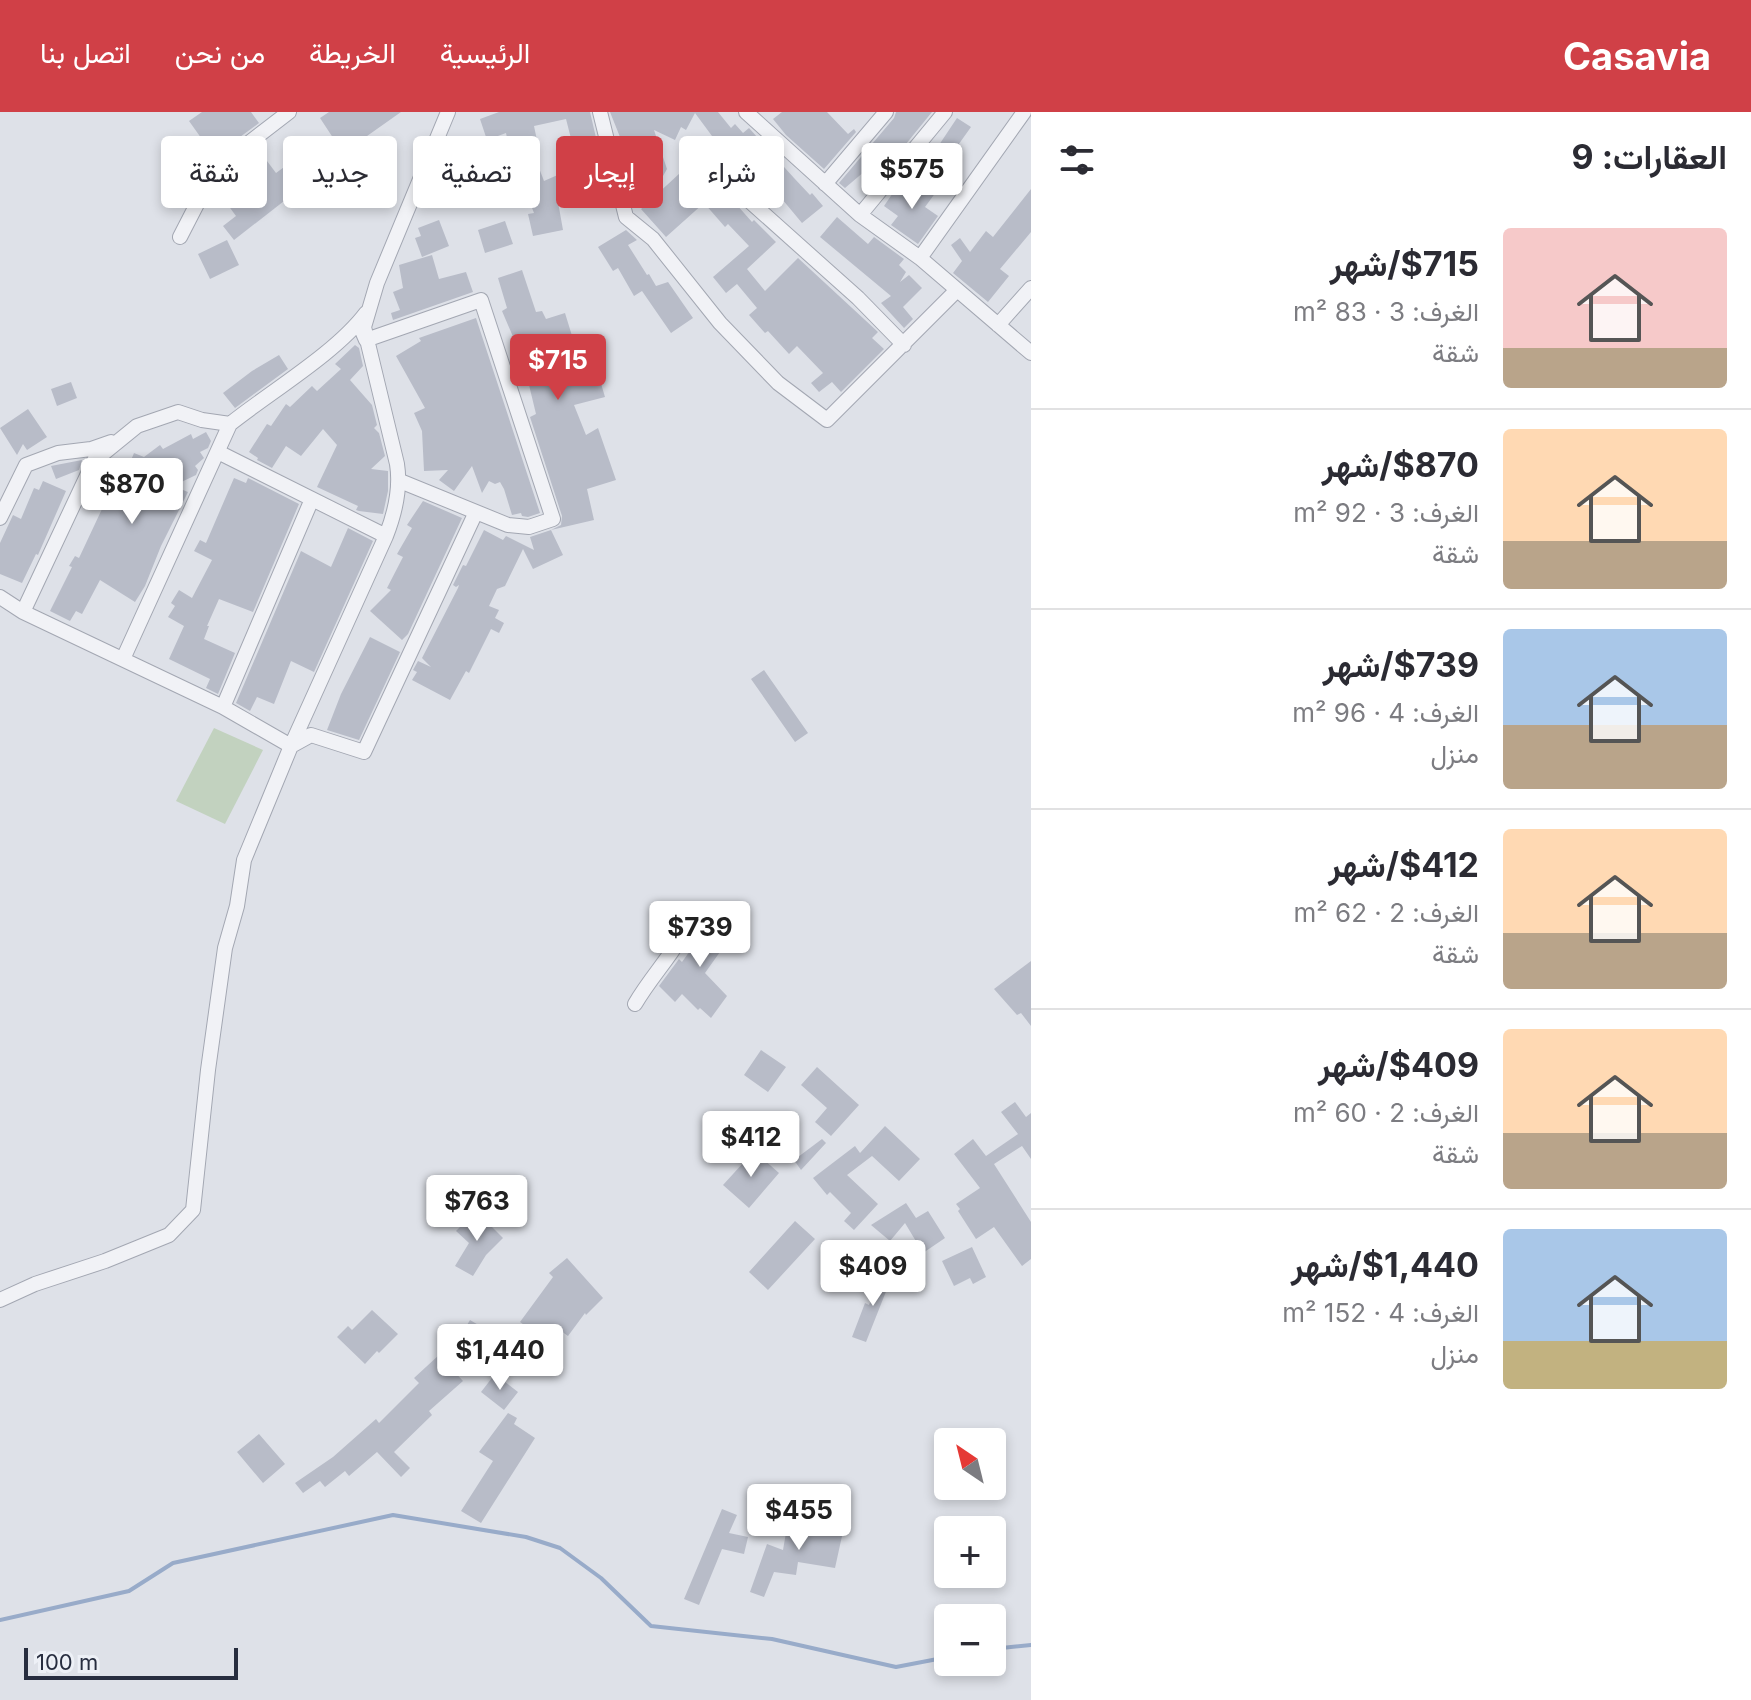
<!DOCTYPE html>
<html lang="ar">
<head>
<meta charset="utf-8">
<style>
	:root { --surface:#fff; --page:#f2f2f3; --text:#2b2b33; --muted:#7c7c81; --line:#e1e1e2; --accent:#d04047 }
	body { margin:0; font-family:Inter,Vazirmatn,sans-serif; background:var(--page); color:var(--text); direction:rtl; height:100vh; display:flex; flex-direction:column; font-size:30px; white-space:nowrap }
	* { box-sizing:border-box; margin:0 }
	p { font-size:26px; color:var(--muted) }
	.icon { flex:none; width:44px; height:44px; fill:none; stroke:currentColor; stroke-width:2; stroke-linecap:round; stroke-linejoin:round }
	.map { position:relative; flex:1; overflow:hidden; direction:ltr }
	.panel { display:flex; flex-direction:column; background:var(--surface); width:720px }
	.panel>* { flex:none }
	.hud { position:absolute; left:24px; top:24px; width:760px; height:72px; direction:rtl; display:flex; gap:16px }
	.needle { width:52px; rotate:325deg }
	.controls { position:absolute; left:934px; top:1316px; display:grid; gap:16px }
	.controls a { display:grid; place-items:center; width:72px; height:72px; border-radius:8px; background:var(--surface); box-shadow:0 4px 12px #0003; font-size:40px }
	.scale { position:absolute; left:24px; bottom:20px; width:214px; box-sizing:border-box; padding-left:8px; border:4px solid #272d3f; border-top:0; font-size:22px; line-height:28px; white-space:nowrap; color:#272d3f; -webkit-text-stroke:6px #edf0f6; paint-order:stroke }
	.price { position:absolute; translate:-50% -68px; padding:0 18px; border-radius:8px; background:#fff; color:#222; font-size:26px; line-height:52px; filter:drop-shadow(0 2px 4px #0008) }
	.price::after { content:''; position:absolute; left:50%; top:48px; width:24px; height:18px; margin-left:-12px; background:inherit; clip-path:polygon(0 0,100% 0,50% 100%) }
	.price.active { background:var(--accent); color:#fff }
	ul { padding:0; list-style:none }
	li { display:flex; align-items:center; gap:24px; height:200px; padding:0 24px }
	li+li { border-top:2px solid var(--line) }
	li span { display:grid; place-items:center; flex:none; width:224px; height:160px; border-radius:8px; color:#555 }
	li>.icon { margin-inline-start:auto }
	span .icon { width:96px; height:96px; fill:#fffc; stroke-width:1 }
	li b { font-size:34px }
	h2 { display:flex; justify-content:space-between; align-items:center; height:96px; padding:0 24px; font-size:34px }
	.chip { padding:0 28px; border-radius:8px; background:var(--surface); box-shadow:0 4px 12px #0003; font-size:28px; line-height:72px }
	.chip.active { background:var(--accent); color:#fff }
	header { display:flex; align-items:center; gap:48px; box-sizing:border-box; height:112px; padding:0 40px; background:var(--accent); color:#fff }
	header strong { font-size:38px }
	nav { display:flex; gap:44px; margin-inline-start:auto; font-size:28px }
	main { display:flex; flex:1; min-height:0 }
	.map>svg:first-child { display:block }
	.green { fill:#c2d2bf }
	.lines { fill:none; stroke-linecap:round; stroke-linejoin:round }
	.stream { stroke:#98abc9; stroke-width:4 }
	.building { fill:#b8bcc8; fill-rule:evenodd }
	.minor-casing { stroke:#a3a7b2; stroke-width:16 }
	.minor { stroke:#f1f2f6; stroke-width:14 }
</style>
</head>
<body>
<header>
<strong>Casavia</strong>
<nav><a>الرئيسية</a><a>الخريطة</a><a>من نحن</a><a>اتصل بنا</a></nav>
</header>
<main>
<section class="panel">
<h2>العقارات: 9<svg class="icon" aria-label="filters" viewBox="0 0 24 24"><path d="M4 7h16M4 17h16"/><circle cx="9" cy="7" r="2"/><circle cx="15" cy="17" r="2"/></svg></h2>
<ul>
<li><span style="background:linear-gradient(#f6c9c9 75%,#b9a48a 0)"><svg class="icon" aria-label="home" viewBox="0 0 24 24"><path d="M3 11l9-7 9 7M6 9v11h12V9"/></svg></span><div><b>$715/شهر</b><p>الغرف: 3 · 83 m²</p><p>شقة</p></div></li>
<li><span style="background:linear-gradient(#ffd9b3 70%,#b9a48a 0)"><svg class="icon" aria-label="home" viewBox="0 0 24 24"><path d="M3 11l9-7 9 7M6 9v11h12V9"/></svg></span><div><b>$870/شهر</b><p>الغرف: 3 · 92 m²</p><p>شقة</p></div></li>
<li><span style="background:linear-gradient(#a9c7e8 60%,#b9a48a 0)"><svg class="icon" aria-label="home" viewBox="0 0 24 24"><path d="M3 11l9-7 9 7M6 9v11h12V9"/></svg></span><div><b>$739/شهر</b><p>الغرف: 4 · 96 m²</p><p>منزل</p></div></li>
<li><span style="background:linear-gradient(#ffd9b3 65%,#b9a48a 0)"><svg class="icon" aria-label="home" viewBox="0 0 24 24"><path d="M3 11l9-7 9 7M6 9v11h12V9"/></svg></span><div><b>$412/شهر</b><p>الغرف: 2 · 62 m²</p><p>شقة</p></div></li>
<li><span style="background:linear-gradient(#ffd9b3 65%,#b9a48a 0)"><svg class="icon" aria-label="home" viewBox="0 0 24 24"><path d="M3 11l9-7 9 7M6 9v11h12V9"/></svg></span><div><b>$409/شهر</b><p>الغرف: 2 · 60 m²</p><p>شقة</p></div></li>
<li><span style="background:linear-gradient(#a9c7e8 70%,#c2b280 0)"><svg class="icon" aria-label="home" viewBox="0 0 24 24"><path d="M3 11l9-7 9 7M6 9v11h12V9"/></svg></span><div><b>$1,440/شهر</b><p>الغرف: 4 · 152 m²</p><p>منزل</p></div></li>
</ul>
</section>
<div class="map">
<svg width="1031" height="1588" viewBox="0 0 1031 1588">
	<rect width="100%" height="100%" fill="#dee1e8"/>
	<path class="green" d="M 214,616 L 263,638 L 225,712 L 176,689 Z"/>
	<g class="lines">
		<path class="stream" d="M 0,1508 L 129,1479 L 173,1451 L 393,1403 L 526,1425 L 560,1436 L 601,1466 L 651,1514 L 772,1527 L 896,1555 L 948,1545
			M 992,1537 L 1031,1533"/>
	</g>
	<path class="building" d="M 202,0 L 251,0 L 259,11 L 214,44 L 189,9 Z
		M 329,0 L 401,0 L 343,41 L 320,6 Z
		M 499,0 L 590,0 L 601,47 L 591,54 L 608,81 L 593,85 L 592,81 L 558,90 L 563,118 L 533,124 L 528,102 L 534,101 L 510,40 L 506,21 L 487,28 L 480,7 ZM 566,7 L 578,54 L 544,69 L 531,35 L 538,33 L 534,14 Z
		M 610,0 L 718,0 L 731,16 L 735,12 L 743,21 L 749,16 L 794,66 L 810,83 L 812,81 L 823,94 L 802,111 L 767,69 L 764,71 L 759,66 L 748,74 L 739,67 L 734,67 L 726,76 L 729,84 L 752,110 L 754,108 L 776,130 L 747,157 L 765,179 L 798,146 L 878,220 L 872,226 L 884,237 L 841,280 L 832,270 L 819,280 L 811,271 L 823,261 L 797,234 L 789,242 L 768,219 L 765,221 L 749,203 L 757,196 L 737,172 L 726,181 L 713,165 L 749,134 L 728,112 L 725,115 L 704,91 L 666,125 L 641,97 L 706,37 L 702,33 L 712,24 L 695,1 L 686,18 L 681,15 L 675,28 L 654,18 L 667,57 L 663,64 L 629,76 L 621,42 L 626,40 Z
		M 782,0 L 827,0 L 848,22 L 854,17 L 856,20 L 824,57 L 786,23 L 773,7 Z
		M 896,0 L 932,0 L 875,70 L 865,59 L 845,76 L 839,71 L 894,6 Z
		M 957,6 L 971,15 L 951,43 L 947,40 L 926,62 L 915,52 L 925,40 L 931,45 Z
		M 313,40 L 331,64 L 299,90 L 293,82 L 234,128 L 223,114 L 236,104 L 225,89 L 231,84 L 224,76 L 264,45 L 276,61 L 291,50 L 294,54 Z
		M 467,43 L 486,51 L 475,78 L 456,70 Z
		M 922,70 L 936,80 L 925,95 L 938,104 L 918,132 L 891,113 L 898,104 L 884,94 L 899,72 L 914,82 Z
		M 1031,77 L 1031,120 L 1000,157 L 1009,164 L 988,190 L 953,161 L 962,149 L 951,133 L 960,126 L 970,140 L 986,119 L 993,125 Z
		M 837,105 L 868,132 L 874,125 L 904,147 L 899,153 L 906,160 L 900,170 L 909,163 L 922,176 L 903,195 L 913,207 L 904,216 L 881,191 L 891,184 L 820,125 Z
		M 439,108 L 449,134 L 422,145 L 415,126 L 421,124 L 418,116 Z
		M 505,109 L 513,132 L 485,141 L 478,118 Z
		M 626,118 L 637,128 L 628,133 L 647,163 L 649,162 L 656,174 L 668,170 L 693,206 L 671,221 L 642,179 L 634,184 L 618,156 L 613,159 L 598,135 Z
		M 227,128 L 239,153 L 210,167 L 198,142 Z
		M 432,143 L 439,167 L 466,160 L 473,180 L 393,208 L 391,201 L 400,198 L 393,180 L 403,176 L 399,153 Z
		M 522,158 L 536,200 L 542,199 L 546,207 L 565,201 L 573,227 L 566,229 L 571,254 L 594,248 L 605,285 L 574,293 L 586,323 L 598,316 L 616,368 L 587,377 L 594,408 L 551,418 L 561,413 L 562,404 L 530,305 L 536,302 L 523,248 L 519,249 L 510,229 L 514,227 L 502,199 L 507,196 L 498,166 Z
		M 476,206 L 540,401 L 528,405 L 522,404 L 521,401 L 512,403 L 504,377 L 500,370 L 495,372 L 489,369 L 482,381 L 472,354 L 454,379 L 439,368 L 448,358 L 424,359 L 422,319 L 414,301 L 425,296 L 396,244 L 421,229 L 419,226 Z
		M 355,233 L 359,236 L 363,254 L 350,268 L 372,293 L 377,313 L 374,316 L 379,321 L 385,344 L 371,357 L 388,359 L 388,379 L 383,402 L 359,399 L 356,398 L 358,394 L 317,375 L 337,333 L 323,317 L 301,344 L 286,334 L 272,356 L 257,348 L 258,346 L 249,340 L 267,312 L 271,314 L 286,292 L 290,295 L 312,274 L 317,279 L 341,257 L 335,252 Z
		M 279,243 L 288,257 L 235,296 L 223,281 L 252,259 Z
		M 71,270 L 77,286 L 57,294 L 51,277 Z
		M 28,297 L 47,325 L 27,338 L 23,332 L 17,343 L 0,316 Z
		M 206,320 L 211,329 L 208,336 L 200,340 L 204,346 L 195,354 L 198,358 L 196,363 L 173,374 L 188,380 L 161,434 L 145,474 L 135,490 L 100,468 L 82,502 L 76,499 L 70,509 L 50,499 L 72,455 L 69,454 L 75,444 L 79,446 L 102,397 L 99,396 L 110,371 L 119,377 L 134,341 L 144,345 L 160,333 L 163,337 L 191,322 L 193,327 Z
		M 82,348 L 79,358 L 56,367 L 51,354 Z
		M 234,366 L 246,371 L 248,366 L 299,392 L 253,500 L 219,487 L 207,514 L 209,514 L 204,527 L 235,541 L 218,582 L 206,576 L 210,567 L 169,547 L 184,514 L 168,505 L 175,494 L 171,491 L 179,478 L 192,486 L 212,448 L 194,439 L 200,428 L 206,431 Z
		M 43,369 L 66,379 L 38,443 L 36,442 L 22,471 L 0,462 L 0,431 L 13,403 L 21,407 L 34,376 L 39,378 Z
		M 423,389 L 462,406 L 408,522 L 402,528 L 370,499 L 391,478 L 387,476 L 403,445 L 397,442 L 412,416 L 407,413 Z
		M 348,416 L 373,429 L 314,560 L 291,549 L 274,592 L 257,585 L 250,599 L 236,591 L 301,439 L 331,455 Z
		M 484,418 L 503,428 L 506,424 L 534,438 L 530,425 L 551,418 L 563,443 L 533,457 L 523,437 L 505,474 L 497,477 L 489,494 L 499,498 L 495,506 L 504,511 L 499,521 L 491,517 L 469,561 L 466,559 L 450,588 L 412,568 L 417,560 L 413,558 L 418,549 L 431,555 L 422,546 L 458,476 L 459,473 L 456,475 L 453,473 L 463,453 L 466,454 Z
		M 370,525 L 400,540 L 359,628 L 327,618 L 341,582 Z
		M 764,558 L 808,621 L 795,630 L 751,567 Z
		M 717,801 L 737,816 L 705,861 L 727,884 L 711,906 L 700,896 L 698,898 L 682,882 L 675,890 L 659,874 L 679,847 L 682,850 Z
		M 1031,849 L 1031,914 L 1021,901 L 1017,903 L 994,877 Z
		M 761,938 L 786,955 L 768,980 L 744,963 Z
		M 817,955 L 859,993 L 831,1024 L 815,1010 L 827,996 L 801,973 Z
		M 1015,990 L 1026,1005 L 1031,1001 L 1031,1047 L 1022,1034 L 994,1052 L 1031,1110 L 1031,1147 L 1022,1154 L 994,1115 L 976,1127 L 958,1099 L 960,1097 L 956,1092 L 980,1076 L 954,1042 L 973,1027 L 986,1044 L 1018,1022 L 1001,1000 Z
		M 885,1014 L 920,1047 L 899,1069 L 872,1044 L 847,1063 L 878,1092 L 854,1118 L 844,1109 L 851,1101 L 830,1080 L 827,1083 L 813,1066 L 855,1034 L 860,1041 Z
		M 822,1027 L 826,1031 L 801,1058 L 794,1048 Z
		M 754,1039 L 779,1061 L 749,1096 L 723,1073 Z
		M 906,1091 L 916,1106 L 928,1099 L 945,1126 L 923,1141 L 905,1111 L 890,1129 L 871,1113 Z
		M 476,1099 L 503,1126 L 486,1143 L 473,1164 L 455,1154 L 469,1131 L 456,1119 Z
		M 795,1109 L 815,1127 L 768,1178 L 749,1160 Z
		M 972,1135 L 986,1165 L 973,1172 L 970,1166 L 954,1174 L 942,1149 Z
		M 567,1146 L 603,1186 L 586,1203 L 585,1201 L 568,1224 L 561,1219 L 551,1232 L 520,1210 L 553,1165 L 549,1161 Z
		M 883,1158 L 892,1161 L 894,1165 L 889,1178 L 887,1177 L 866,1230 L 852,1225 L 865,1191 L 869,1193 Z
		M 372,1198 L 398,1222 L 379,1241 L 377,1239 L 365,1252 L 337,1225 L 348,1214 L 352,1218 Z
		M 470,1208 L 502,1227 L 492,1243 L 479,1254 L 452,1238 Z
		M 439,1243 L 463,1269 L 429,1299 L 432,1303 L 394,1340 L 410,1356 L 401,1365 L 377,1340 L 349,1364 L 345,1359 L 325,1375 L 320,1369 L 303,1381 L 295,1371 L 333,1345 L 376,1307 L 379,1311 L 419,1271 L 414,1266 Z
		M 495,1262 L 518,1280 L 504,1298 L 481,1280 Z
		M 508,1301 L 517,1306 L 514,1312 L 535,1326 L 481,1411 L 461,1399 L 493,1349 L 479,1340 Z
		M 259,1322 L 285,1352 L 263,1371 L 237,1340 Z
		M 722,1397 L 737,1403 L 729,1421 L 748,1425 L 744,1442 L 722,1437 L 699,1493 L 684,1487 Z
		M 788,1409 L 844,1415 L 835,1456 L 798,1450 L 796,1463 L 774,1460 L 764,1485 L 750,1480 L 767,1432 L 783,1438 Z"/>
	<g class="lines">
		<defs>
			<path id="minor" d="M 600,0 L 626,105 L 653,127 L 720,211 L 778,271 L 827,308 L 957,178
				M 746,0 L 860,103 L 920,146 L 1031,241
				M 825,72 L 886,0
				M 736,77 L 858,186 L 904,233
				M 860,103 L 945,0
				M 180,125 L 215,57 L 289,0
				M 920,146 L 1024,0
				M 998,213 L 1031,176
				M 363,221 L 366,228 L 481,188 L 553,407 L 529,415 L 508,413 L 400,369
				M 218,340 L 386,424
				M 0,406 L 26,353 L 58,341 L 91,337 L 111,330
				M 0,485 L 23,500 L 223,595 L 291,634 L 311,623 L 364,640 L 476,400
				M 23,500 L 94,349 L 137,314 L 178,300 L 202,308 L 230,312 C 270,280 336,241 366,201
				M 123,547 L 230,312
				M 223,595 L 312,387
				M 635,892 C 649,868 666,850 680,827
				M 0,1188 L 35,1172 L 105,1149 L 169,1123 L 193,1098 L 208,958 L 225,836 L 237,794 L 244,748 L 291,634 L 386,424 C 395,401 401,377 397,352 L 364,215 L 377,171 L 448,0"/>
		</defs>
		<use href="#minor" class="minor-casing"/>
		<use href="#minor" class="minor"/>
	</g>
</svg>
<div class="controls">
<a><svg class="needle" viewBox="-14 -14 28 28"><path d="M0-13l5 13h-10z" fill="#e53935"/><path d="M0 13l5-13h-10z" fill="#7c7c81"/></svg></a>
<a>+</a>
<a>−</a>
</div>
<div class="scale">100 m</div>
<b class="price" style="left:912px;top:99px">$575</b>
<b class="price active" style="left:558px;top:290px">$715</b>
<b class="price" style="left:132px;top:414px">$870</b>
<b class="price" style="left:700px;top:857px">$739</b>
<b class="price" style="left:751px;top:1067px">$412</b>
<b class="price" style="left:477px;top:1131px">$763</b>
<b class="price" style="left:873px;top:1196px">$409</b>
<b class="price" style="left:500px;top:1280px">$1,440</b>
<b class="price" style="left:799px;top:1440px">$455</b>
<div class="hud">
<a class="chip">شراء</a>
<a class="chip active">إيجار</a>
<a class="chip">تصفية</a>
<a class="chip">جديد</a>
<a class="chip">شقة</a>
</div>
</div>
</main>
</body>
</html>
